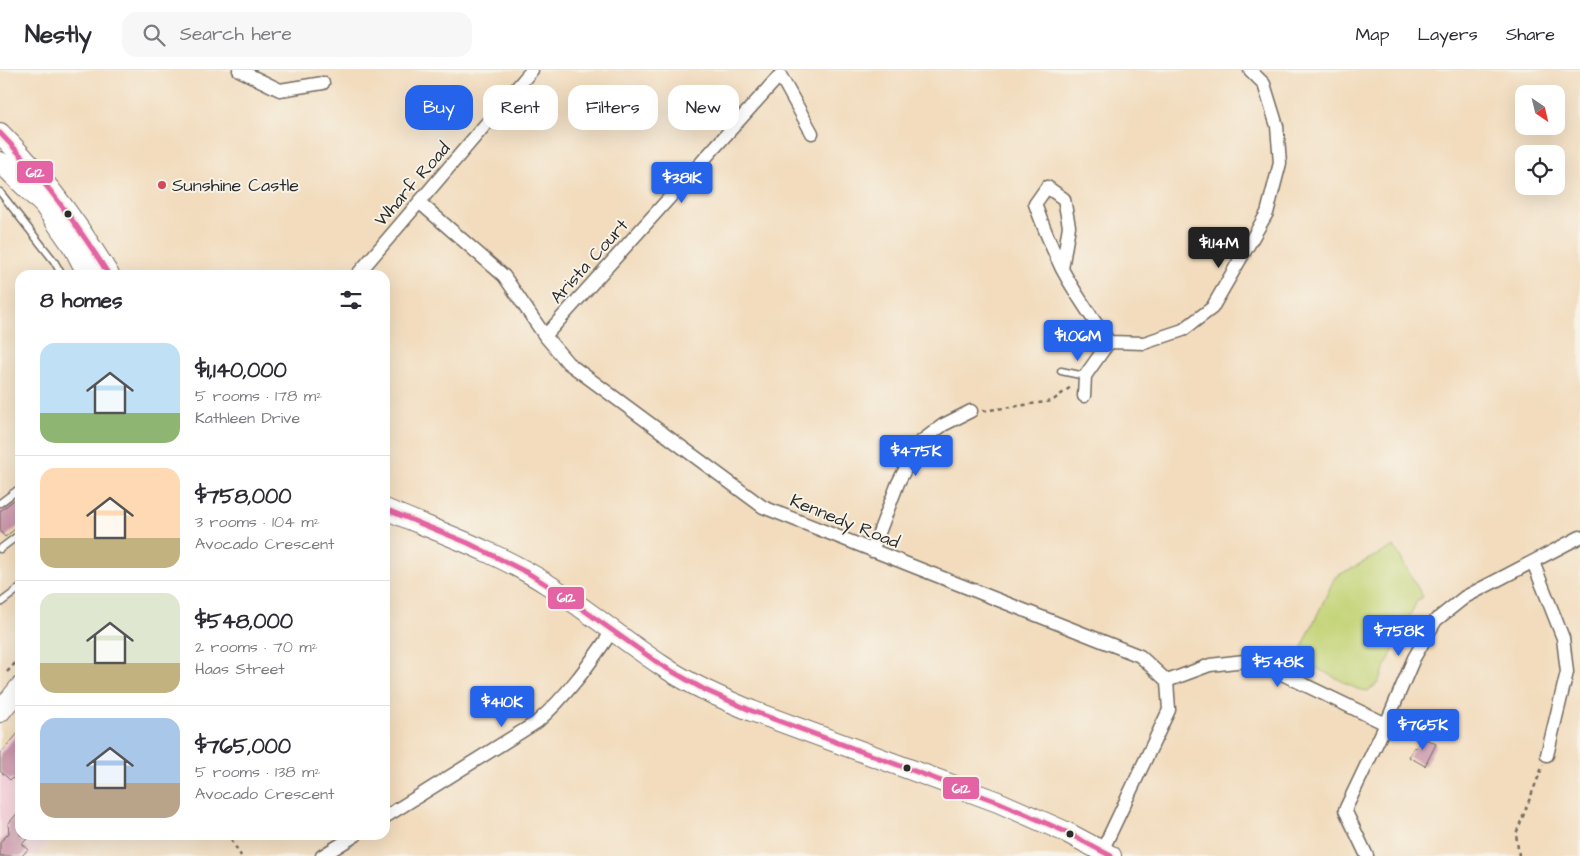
<!DOCTYPE html>
<html lang="en">
<head>
<meta charset="utf-8">
<style>
	:root { --surface:#fff; --page:#f7f7f7; --text:#2b2b33; --muted:#7c7c81; --line:#e1e1e2; --accent:#2563eb }
	body { margin:0; font-family:"Architects Daughter",sans-serif; background:var(--page); color:var(--text); height:100vh; display:flex; flex-direction:column; font-size:19px; white-space:nowrap }
	* { box-sizing:border-box; margin:0 }
	p { font-size:16px; color:var(--muted) }
	.icon { flex:none; width:28px; height:28px; fill:none; stroke:currentColor; stroke-width:2; stroke-linecap:round; stroke-linejoin:round }
	.map { position:relative; flex:1; overflow:hidden }
	.side { position:absolute; left:15px; top:200px; width:375px; height:570px; display:flex; flex-direction:column; background:var(--surface); border-radius:15px; box-shadow:0 5px 20px #0002 }
	.side>* { flex:none }
	.top-card { position:absolute; left:405px; top:15px; width:475px; height:45px; display:flex; gap:10px }
	.needle { width:32px; rotate:145deg }
	.fabs { position:absolute; left:1515px; top:15px; display:grid; gap:10px }
	.fabs a { display:grid; place-items:center; width:50px; height:50px; border-radius:10px; background:var(--surface); box-shadow:0 5px 20px #0002; font-size:25px }
	.price { position:absolute; translate:-50% -42px; padding:0 11px; border-radius:5px; background:var(--accent); color:#fff; font-size:16px; line-height:32px; filter:drop-shadow(0 1px 2px #0008) }
	.price::after { content:''; position:absolute; left:50%; top:30px; width:15px; height:11px; margin-left:-8px; background:inherit; clip-path:polygon(0 0,100% 0,50% 100%) }
	.price.active { background:#222; color:#fff }
	ul { padding:0; list-style:none }
	li { display:flex; align-items:center; gap:15px; height:125px; padding:0 25px }
	li+li { border-top:1px solid var(--line) }
	li span { display:grid; place-items:center; flex:none; width:140px; height:100px; border-radius:15px; color:#555 }
	li>.icon { margin-inline-start:auto }
	span .icon { width:60px; height:60px; fill:#fffc; stroke-width:1 }
	li b { font-size:21px }
	h2 { display:flex; justify-content:space-between; align-items:center; height:60px; padding:0 25px; font-size:21px }
	.tag { padding:0 18px; border-radius:15px; background:var(--surface); box-shadow:0 5px 20px #0002; font-size:18px; line-height:45px }
	.tag.active { background:var(--accent); color:#fff }
	header { display:flex; align-items:center; gap:30px; box-sizing:border-box; height:70px; padding:0 25px; background:var(--surface); border-bottom:1px solid var(--line) }
	header strong { font-size:24px }
	nav { display:flex; gap:28px; margin-inline-start:auto; font-size:18px }
	.search { width:350px; height:45px; background:var(--page); display:flex; align-items:center; gap:12px; box-sizing:border-box; padding:0 18px; border-radius:15px; color:var(--muted); font-size:19px }
	.map>svg:first-child { display:block }
	.built { fill:#f5cfdb }
	.green { fill:#c2d375; stroke:#767f50 }
	.building { fill:#cb96ab }
	.lines { fill:none; stroke-linecap:round; stroke-linejoin:round }
	.lane-casing { stroke:#71695e; stroke-width:9 }
	.street-casing { stroke:#71695e; stroke-width:15 }
	.primary-casing { stroke:#71695e; stroke-width:22 }
	.path { stroke:#71695e; stroke-width:2.5; stroke-dasharray:4 4; stroke-linecap:butt }
	.lane { stroke:#fff; stroke-width:6 }
	.street { stroke:#fff; stroke-width:12 }
	.primary { stroke:#fff; stroke-width:20 }
	.bus-1-casing { stroke:#f7f3e8; stroke-width:9 }
	.bus-1 { stroke:#e463a4; stroke-width:5 }
	.poi-dot { fill:#d1495b; stroke:#f7f3e8; stroke-width:2 }
	.bus-dot { fill:#2b2b2b; stroke:#f7f3e8; stroke-width:2 }
	.labels { text-anchor:middle; stroke-width:4; stroke-linejoin:round; paint-order:stroke }
	.street-label { font-size:18px; fill:#2b2b2b; stroke:#f7f3e8 }
	.poi-label { font-size:18px; fill:#2b2b2b; stroke:#f7f3e8; text-anchor:start }
	.line-badge { stroke:#f7f3e8; stroke-width:2 }
	.badge-label { font-size:14px; text-anchor:middle; font-weight:bold; fill:#fff }
</style>
</head>
<body>
<header>
<strong>Nestly</strong>
<div class="search"><svg class="icon" aria-label="search" viewBox="0 0 24 24"><circle cx="10" cy="10" r="6"/><path d="M15 15l6 6"/></svg>Search here</div>
<nav><a>Map</a><a>Layers</a><a>Share</a></nav>
</header>
<div class="map">
<svg width="1580" height="786" viewBox="0 0 1580 786">
	<rect width="100%" height="100%" fill="#f7f3e8"/>
	<filter id="ink" filterUnits="userSpaceOnUse"><feTurbulence type="fractalNoise" baseFrequency=".02" numOctaves="2"/><feDisplacementMap in="SourceGraphic" scale="10" xChannelSelector="R" yChannelSelector="G"/><feConvolveMatrix kernelMatrix="1 2 1 2 8 2 1 2 1" color-interpolation-filters="sRGB"/></filter>
	<filter id="wash" filterUnits="userSpaceOnUse"><feTurbulence type="fractalNoise" baseFrequency=".0096" numOctaves="4" result="noise"/><feDisplacementMap in="SourceGraphic" scale="20" xChannelSelector="R" yChannelSelector="G"/><feGaussianBlur stdDeviation="1.12" result="paint"/><feColorMatrix in="noise" values="0 0 0 0 0 0 0 0 0 0 0 0 0 0 0 0 0 1.4 0 .05"/><feComposite in="paint" operator="in"/></filter>
	<g filter="url(#wash)">
		<rect width="100%" height="100%" fill="#f2dcbd"/>
		<path class="built" d="M 20,657 L 20,765 L 56,765 L 36,786 L 0,786 L 0,680 Z"/>
		<path class="green" d="M 1394,476 L 1423,527 L 1417,531 L 1377,614 L 1368,621 L 1357,619 L 1297,588 L 1335,507 Z"/>
		<g id="blocks">
			<path class="building" d="M 14,430 L 20,438 L 20,455 L 5,467 L 0,461 L 0,441 Z
				M 20,661 L 20,715 L 12,708 L 10,710 L 0,701 L 0,684 Z
				M 1422,667 L 1436,674 L 1425,696 L 1409,687 L 1414,677 L 1416,678 Z
				M 20,740 L 20,765 L 31,765 L 22,774 L 28,779 L 22,786 L 0,786 L 0,772 L 9,763 L 8,754 Z"/>
		</g>
	</g>
	<g filter="url(#ink)">
		<use href="#blocks" fill-opacity="0" stroke="#71695e" stroke-width="1"/>
		<g class="lines">
			<defs>
				<path id="lane" d="M 0,122 L 54,191 L 62,205
					M 1061,301 L 1085,306
					M 0,433 L 20,418
					M 0,479 L 20,464
					M 0,533 L 20,518"/>
				<path id="street" d="M 239,0 L 280,20 L 323,13
					M 419,132 L 504,206 L 545,266 L 568,293 L 763,437 L 1140,586 L 1167,611 L 1169,640 L 1102,781
					M 1062,199 L 1069,156 L 1064,129 L 1047,117 L 1035,134 C 1043,156 1052,178 1062,199 C 1076,225 1092,248 1109,272 L 1144,273 L 1183,260 L 1212,238 L 1267,143 L 1280,93 L 1277,56 L 1264,14 L 1250,0
					M 357,205 L 532,0
					M 545,266 L 780,5 L 812,63
					M 1084,326 L 1085,306 L 1109,272
					M 872,481 L 898,413 L 919,373 L 943,355 L 971,341
					M 1533,492 L 1563,568 L 1567,602 L 1547,685
					M 1167,611 L 1210,595 L 1253,590 L 1386,654
					M 385,747 L 537,652 C 568,625 590,593 613,560
					M 322,786 L 356,765
					M 1367,786 L 1345,740 L 1386,654 L 1414,588 L 1436,550 L 1465,527 L 1580,467"/>
				<path id="primary" d="M 0,63 C 42,105 78,154 109,205
					M 0,92 L 44,135 L 74,178 L 88,205
					M 385,439 C 439,462 497,482 547,514 C 586,539 622,569 661,595 C 689,614 721,628 752,641 L 998,732 L 1066,762 L 1111,786
					M 0,642 L 20,617"/>
			</defs>
			<use href="#lane" class="lane-casing"/>
			<use href="#street" class="street-casing"/>
			<use href="#primary" class="primary-casing"/>
			<path class="path" d="M 983,341 L 1052,331 L 1072,316
				M 7,602 L 20,588
				M 225,765 L 231,769 L 241,786
				M 1519,786 L 1516,764 L 1543,695"/>
			<use href="#lane" class="lane"/>
			<use href="#street" class="street"/>
			<use href="#primary" class="primary"/>
			<defs>
				<path id="bus-1" d="M 0,63 C 42,106 77,154 109,205
					M 385,439 L 468,473 L 528,503 L 561,524 L 661,595 L 705,620 L 752,641 L 998,732 L 1066,762 L 1111,786"/>
			</defs>
			<use href="#bus-1" class="bus-1-casing"/>
			<use href="#bus-1" class="bus-1"/>
		</g>
	</g>
	<circle class="poi-dot" cx="162" cy="115" r="5"/>
	<g class="bus-dot">
		<circle cx="68" cy="144" r="4.5"/>
		<circle cx="907" cy="698" r="4.5"/>
		<circle cx="1070" cy="764" r="4.5"/>
	</g>
	<g class="labels">
		<g class="street-label">
			<text transform="translate(412 114) rotate(-49)" y="6">Wharf Road</text>
			<text transform="translate(589 191) rotate(-48)" y="6">Arista Court</text>
			<text transform="translate(845 451) rotate(22)" y="6">Kennedy Road</text>
		</g>
		<g class="poi-label">
			<text x="172" y="121">Sunshine Castle</text>
		</g>
	</g>
	<g class="line-badge">
		<rect x="16" y="90" width="38" height="24" rx="5" fill="#e463a4"/>
		<rect x="547" y="516" width="38" height="24" rx="5" fill="#e463a4"/>
		<rect x="942" y="706" width="38" height="24" rx="5" fill="#e463a4"/>
	</g>
	<g class="badge-label">
		<text x="35" y="107">612</text>
		<text x="566" y="532">612</text>
		<text x="961" y="723">612</text>
	</g>
</svg>
<div class="fabs">
<a><svg class="needle" viewBox="-14 -14 28 28"><path d="M0-13l5 13h-10z" fill="#e53935"/><path d="M0 13l5-13h-10z" fill="#7c7c81"/></svg></a>
<a><svg class="icon" aria-label="locate" viewBox="0 0 24 24"><circle cx="12" cy="12" r="6"/><path d="M12 2v4M12 18v4M2 12h4M18 12h4"/></svg></a>
</div>
<b class="price" style="left:682px;top:134px">$381K</b>
<b class="price active" style="left:1219px;top:199px">$1.14M</b>
<b class="price" style="left:1078px;top:292px">$1.06M</b>
<b class="price" style="left:916px;top:407px">$475K</b>
<b class="price" style="left:1399px;top:587px">$758K</b>
<b class="price" style="left:1278px;top:618px">$548K</b>
<b class="price" style="left:502px;top:658px">$410K</b>
<b class="price" style="left:1423px;top:681px">$765K</b>
<div class="top-card">
<a class="tag active">Buy</a>
<a class="tag">Rent</a>
<a class="tag">Filters</a>
<a class="tag">New</a>
</div>
<section class="side">
<h2>8 homes<svg class="icon" aria-label="filters" viewBox="0 0 24 24"><path d="M4 7h16M4 17h16"/><circle cx="9" cy="7" r="2"/><circle cx="15" cy="17" r="2"/></svg></h2>
<ul>
<li><span style="background:linear-gradient(#bfe0f5 70%,#8fb573 0)"><svg class="icon" aria-label="home" viewBox="0 0 24 24"><path d="M3 11l9-7 9 7M6 9v11h12V9"/></svg></span><div><b>$1,140,000</b><p>5 rooms · 178 m²</p><p>Kathleen Drive</p></div></li>
<li><span style="background:linear-gradient(#ffd9b3 70%,#c2b280 0)"><svg class="icon" aria-label="home" viewBox="0 0 24 24"><path d="M3 11l9-7 9 7M6 9v11h12V9"/></svg></span><div><b>$758,000</b><p>3 rooms · 104 m²</p><p>Avocado Crescent</p></div></li>
<li><span style="background:linear-gradient(#dfe7d0 70%,#c2b280 0)"><svg class="icon" aria-label="home" viewBox="0 0 24 24"><path d="M3 11l9-7 9 7M6 9v11h12V9"/></svg></span><div><b>$548,000</b><p>2 rooms · 70 m²</p><p>Haas Street</p></div></li>
<li><span style="background:linear-gradient(#a9c7e8 65%,#b9a48a 0)"><svg class="icon" aria-label="home" viewBox="0 0 24 24"><path d="M3 11l9-7 9 7M6 9v11h12V9"/></svg></span><div><b>$765,000</b><p>5 rooms · 138 m²</p><p>Avocado Crescent</p></div></li>
</ul>
</section>
</div>
</body>
</html>
